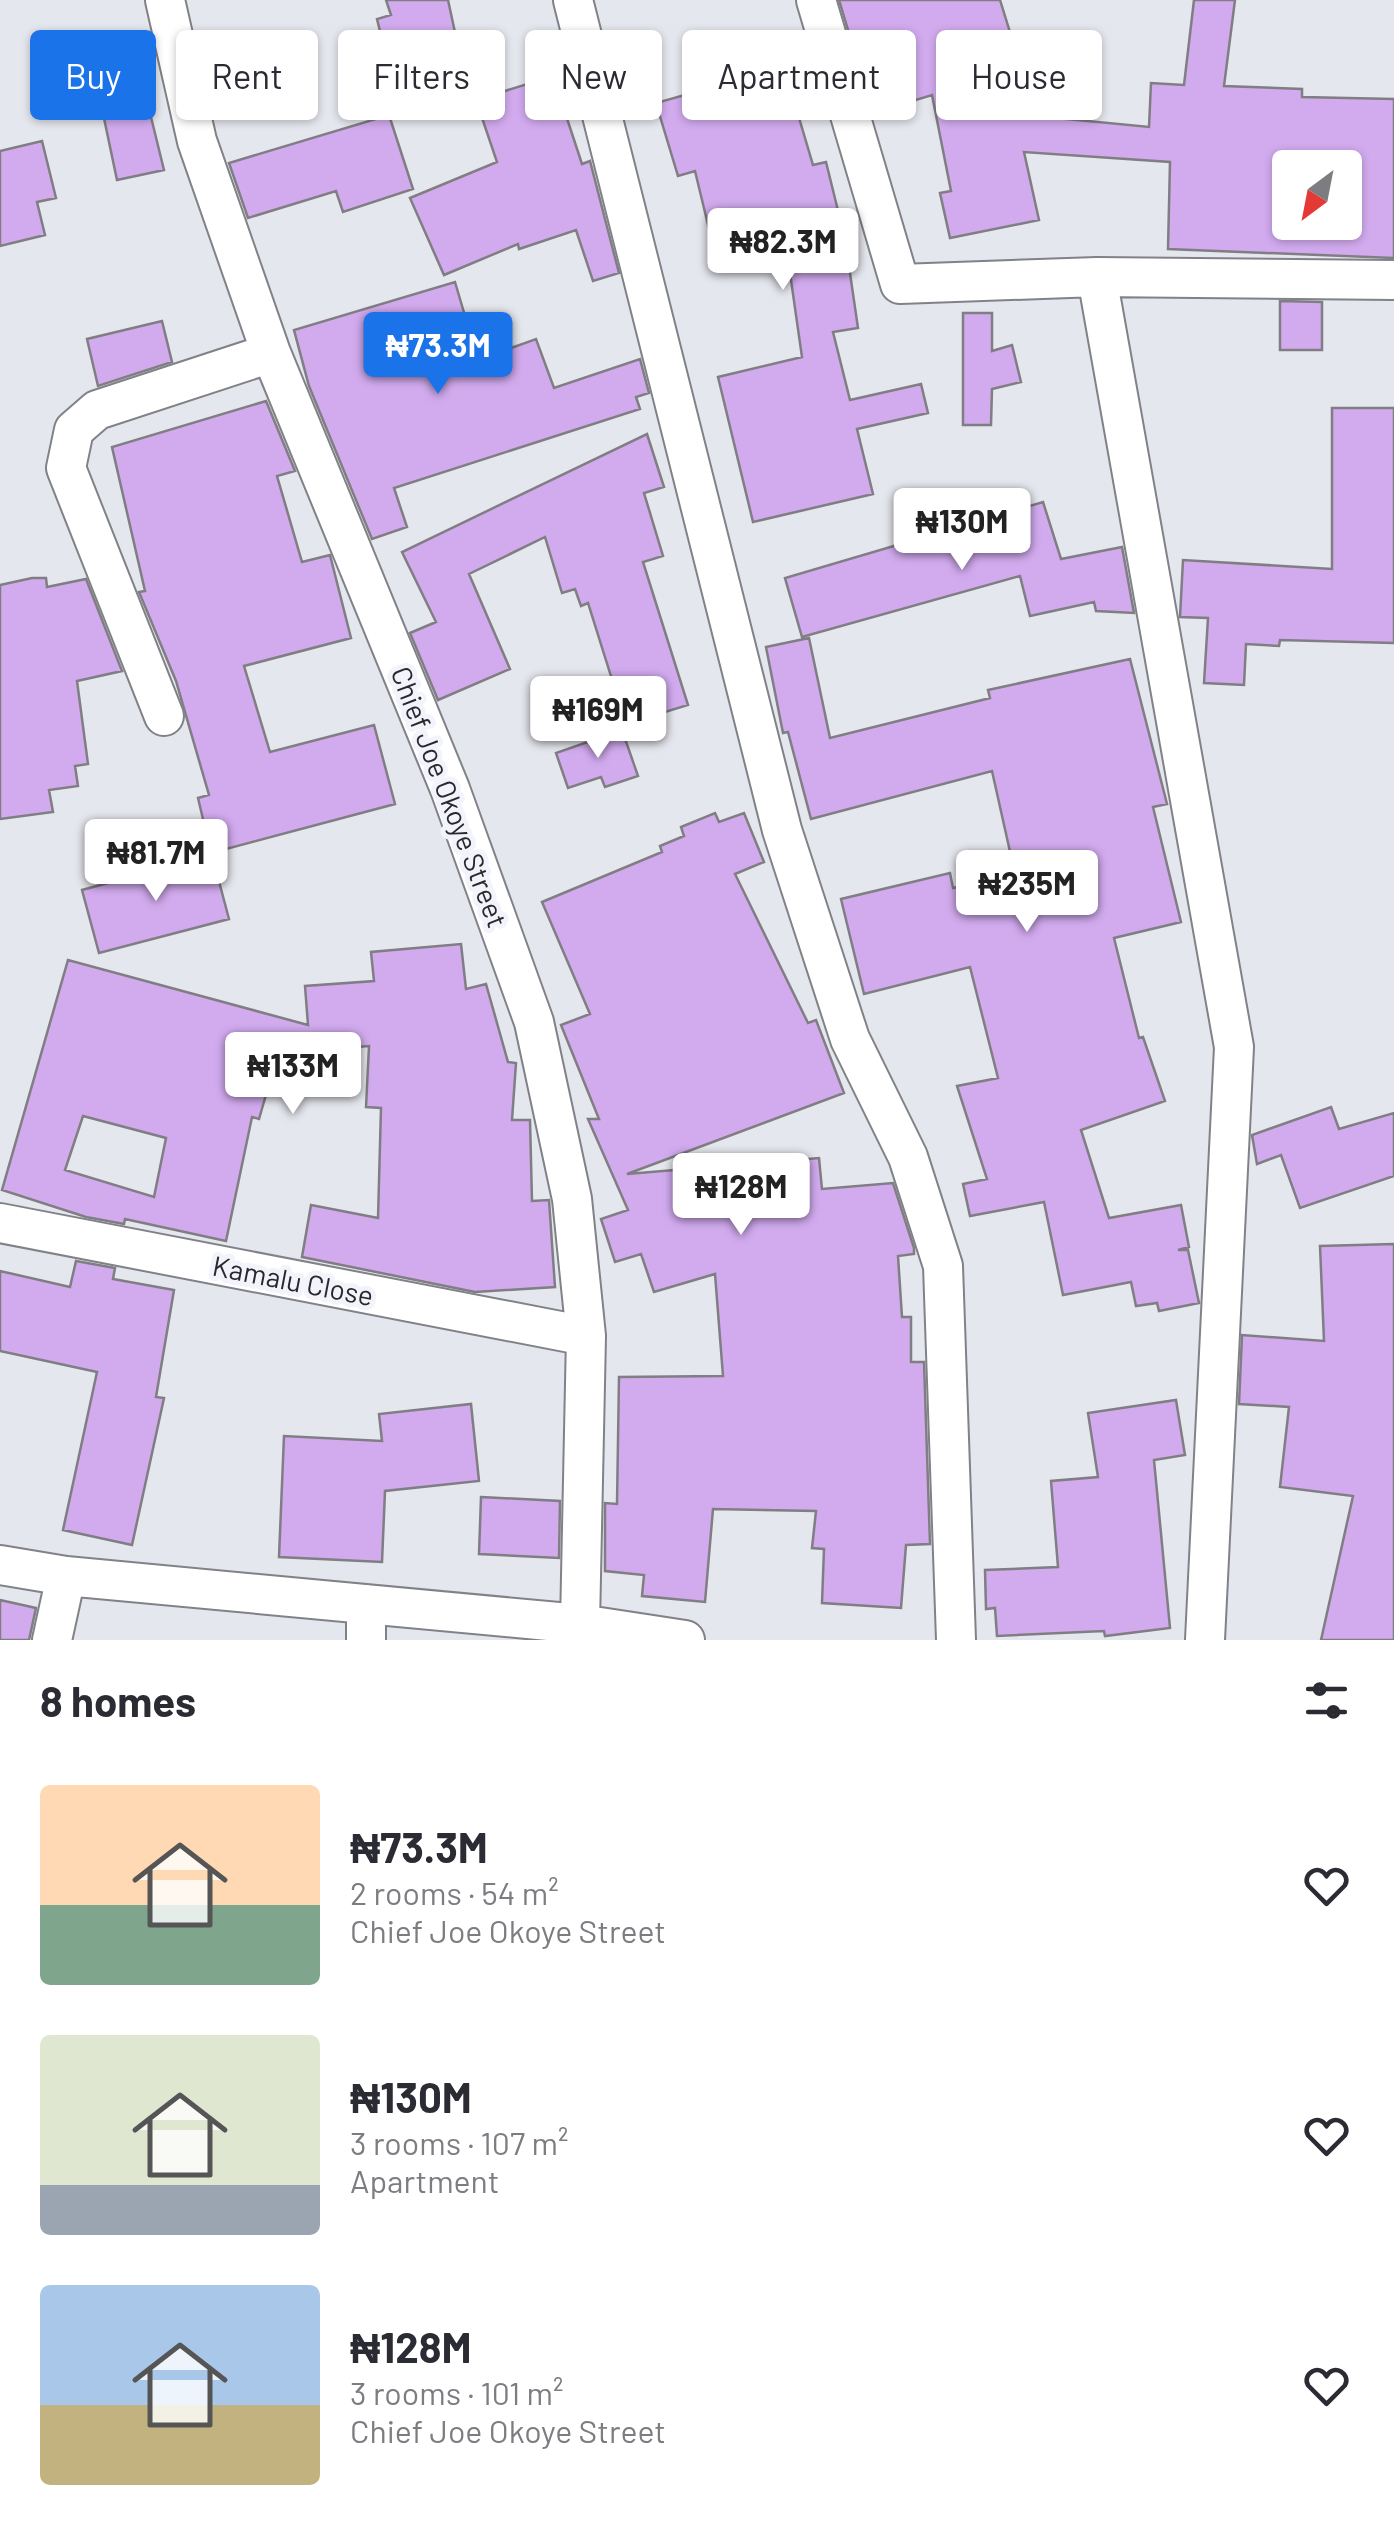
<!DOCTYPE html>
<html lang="en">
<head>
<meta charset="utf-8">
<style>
	:root { --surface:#fff; --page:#f2f2f3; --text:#2b2b33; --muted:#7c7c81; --accent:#1a73e8 }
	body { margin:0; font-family:Barlow,sans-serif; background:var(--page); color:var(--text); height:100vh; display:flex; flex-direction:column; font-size:38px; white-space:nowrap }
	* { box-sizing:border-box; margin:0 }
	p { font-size:32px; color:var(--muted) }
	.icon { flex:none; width:55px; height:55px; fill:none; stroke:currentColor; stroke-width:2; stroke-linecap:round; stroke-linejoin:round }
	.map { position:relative; height:1640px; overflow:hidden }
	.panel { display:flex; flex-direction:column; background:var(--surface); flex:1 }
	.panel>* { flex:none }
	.banner { position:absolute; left:30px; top:30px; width:1335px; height:90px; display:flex; gap:20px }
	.needle { width:65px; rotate:212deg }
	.tools { position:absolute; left:1272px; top:150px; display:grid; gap:20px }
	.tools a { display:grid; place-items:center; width:90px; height:90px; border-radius:10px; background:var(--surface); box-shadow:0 2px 8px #0004; font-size:50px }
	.price { position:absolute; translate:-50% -85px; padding:0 22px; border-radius:10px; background:#fff; color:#222; font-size:32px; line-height:65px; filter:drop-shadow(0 2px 5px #0008) }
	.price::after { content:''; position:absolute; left:50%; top:60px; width:30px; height:22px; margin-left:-15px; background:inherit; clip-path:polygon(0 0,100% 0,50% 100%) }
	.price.selected { background:var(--accent); color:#fff }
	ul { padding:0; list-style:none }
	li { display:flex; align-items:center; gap:30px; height:250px; padding:0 40px }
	li span { display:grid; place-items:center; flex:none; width:280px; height:200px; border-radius:10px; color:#555 }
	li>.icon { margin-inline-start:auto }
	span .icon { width:120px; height:120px; fill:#fffc; stroke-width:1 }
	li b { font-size:42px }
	h2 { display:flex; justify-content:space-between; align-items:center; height:120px; padding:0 40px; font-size:42px }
	.tag { padding:0 35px; border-radius:10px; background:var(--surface); box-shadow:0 2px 8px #0004; font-size:35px; line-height:90px }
	.tag.selected { background:var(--accent); color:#fff }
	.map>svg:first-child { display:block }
	.building { fill:#d2abef; stroke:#807d83; stroke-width:2.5; fill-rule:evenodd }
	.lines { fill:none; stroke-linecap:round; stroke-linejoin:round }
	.street-casing { stroke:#808288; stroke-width:42 }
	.street { stroke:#fff; stroke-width:38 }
	.labels { text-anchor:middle; stroke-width:10; stroke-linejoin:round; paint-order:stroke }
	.street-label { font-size:28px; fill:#28292c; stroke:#f3f4fb }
</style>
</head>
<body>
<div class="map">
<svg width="1394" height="1640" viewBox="0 0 1394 1640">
	<rect width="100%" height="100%" fill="#e5e7ee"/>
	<path class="building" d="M 386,0 L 448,0 L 461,60 L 391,75 L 377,19 L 391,15 Z
		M 839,0 L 1000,0 L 1036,116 L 1149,127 L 1151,83 L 1184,85 L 1194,0 L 1235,0 L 1224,86 L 1302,89 L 1302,97 L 1394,99 L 1394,258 L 1168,249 L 1170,162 L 1024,152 L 1039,220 L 950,238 L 940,193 L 951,191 L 932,95 L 873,113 ZM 1290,168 L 1345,168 L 1345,222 L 1290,222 Z
		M 136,56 L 164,170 L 117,180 L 93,66 Z
		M 784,67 L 813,165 L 826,162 L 845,239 L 858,328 L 833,332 L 850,400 L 921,384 L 928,413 L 857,429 L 873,494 L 753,522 L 718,377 L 802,357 L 786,245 L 717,262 L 695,171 L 678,176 L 656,103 Z
		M 553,76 L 582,164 L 590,161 L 619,273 L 593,281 L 576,230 L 519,249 L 518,244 L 444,275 L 410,198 L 497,162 L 476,100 Z
		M 389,115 L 413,189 L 343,212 L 336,191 L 248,218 L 229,163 Z
		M 42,141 L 56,198 L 37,202 L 45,235 L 0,246 L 0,151 Z
		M 455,282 L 478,360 L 536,339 L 554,388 L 640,359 L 649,393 L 636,397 L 640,409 L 394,488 L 407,527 L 372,539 L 309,386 L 294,330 Z
		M 1280,301 L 1322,302 L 1322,350 L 1280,350 Z
		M 963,313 L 992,313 L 992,351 L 1012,345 L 1021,382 L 992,389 L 991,425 L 963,425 Z
		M 162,321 L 172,362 L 98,386 L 87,339 Z
		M 266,401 L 295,471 L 277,476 L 302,562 L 330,555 L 351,638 L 244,666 L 270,752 L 374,725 L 395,804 L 211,853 L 198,798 L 209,795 L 176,681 L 139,592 L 145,591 L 112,447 Z
		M 1332,408 L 1394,408 L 1394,643 L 1280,640 L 1279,646 L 1246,644 L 1244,685 L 1204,683 L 1208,618 L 1180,617 L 1183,560 L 1332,569 Z
		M 647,434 L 664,487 L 644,493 L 663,556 L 643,562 L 688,705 L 626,724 L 588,603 L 581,606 L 575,589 L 562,593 L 545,537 L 469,574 L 510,669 L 438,700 L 410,633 L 436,622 L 402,552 Z
		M 1043,502 L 1061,559 L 1122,547 L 1134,613 L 1096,611 L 1094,602 L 1030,616 L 1020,576 L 802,637 L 785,578 Z
		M 32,578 L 46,578 L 47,587 L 86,579 L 122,671 L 77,681 L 88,764 L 75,766 L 78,786 L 49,790 L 53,812 L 0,819 L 0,585 Z
		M 809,638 L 830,738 L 990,698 L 988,690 L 1130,659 L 1167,804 L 1153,807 L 1181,922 L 1114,938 L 1139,1038 L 1143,1037 L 1165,1101 L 1081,1130 L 1109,1218 L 1181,1205 L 1189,1247 L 1178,1250 L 1188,1250 L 1199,1303 L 1159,1311 L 1157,1303 L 1136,1306 L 1131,1282 L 1063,1295 L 1044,1202 L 970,1216 L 963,1184 L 987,1179 L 957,1086 L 998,1078 L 970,967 L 864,994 L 841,899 L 950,873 L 953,888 L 1015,874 L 992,771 L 811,819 L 788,732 L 783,733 L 766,647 Z
		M 622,730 L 638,776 L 605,787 L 601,777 L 568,788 L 556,753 Z
		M 715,813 L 719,822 L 744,813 L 764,862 L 735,874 L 808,1023 L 816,1020 L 844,1093 L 627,1174 L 819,1158 L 822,1189 L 893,1183 L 914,1248 L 914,1254 L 898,1256 L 902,1317 L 911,1317 L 911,1362 L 924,1362 L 930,1544 L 906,1545 L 901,1608 L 822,1603 L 824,1549 L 812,1548 L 816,1511 L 713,1509 L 705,1602 L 642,1596 L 644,1575 L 605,1571 L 605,1503 L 617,1504 L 619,1377 L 723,1376 L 715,1274 L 654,1292 L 641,1254 L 615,1262 L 601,1219 L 628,1210 L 588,1119 L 599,1119 L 561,1025 L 590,1014 L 542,902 L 662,852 L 660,846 L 684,836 L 681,827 Z
		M 212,855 L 229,919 L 99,953 L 82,890 Z
		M 461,944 L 466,989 L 486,984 L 508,1062 L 516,1063 L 512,1120 L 530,1120 L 532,1201 L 549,1200 L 555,1287 L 475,1292 L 302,1257 L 311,1205 L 378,1218 L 381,1108 L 366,1107 L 369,1046 L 278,1053 L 259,1119 L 252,1117 L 226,1241 L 125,1219 L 124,1224 L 86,1217 L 2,1190 L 68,960 L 308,1025 L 305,986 L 374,981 L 371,952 ZM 83,1116 L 166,1138 L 154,1197 L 65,1170 Z
		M 1331,1107 L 1339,1129 L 1394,1113 L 1394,1176 L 1300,1208 L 1281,1155 L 1257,1164 L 1252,1135 Z
		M 1394,1244 L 1394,1640 L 1321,1640 L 1353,1496 L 1280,1487 L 1289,1407 L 1239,1404 L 1242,1335 L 1324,1341 L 1320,1246 Z
		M 76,1261 L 115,1268 L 113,1279 L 174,1290 L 156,1397 L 164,1398 L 132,1545 L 63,1530 L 97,1372 L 0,1351 L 0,1271 L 70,1287 Z
		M 1176,1400 L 1185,1455 L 1154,1460 L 1170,1628 L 1105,1636 L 1104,1631 L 997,1636 L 995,1608 L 986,1609 L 985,1570 L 1058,1567 L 1051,1481 L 1098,1477 L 1088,1413 Z
		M 471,1404 L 479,1481 L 385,1491 L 382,1562 L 279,1557 L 284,1436 L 382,1441 L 379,1414 Z
		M 481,1497 L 560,1501 L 559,1558 L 479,1554 Z
		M 0,1600 L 36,1608 L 29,1640 L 0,1640 Z"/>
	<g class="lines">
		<defs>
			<path id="street" d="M 165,0 L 197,141 L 271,353 L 450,789 L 534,1022 L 572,1199 L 586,1336 L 580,1624
				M 573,0 L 782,830 L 850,1039 L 908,1157 L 943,1266 L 956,1640
				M 816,0 L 900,284 L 1097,277 L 1394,280
				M 1097,277 L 1234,1047 L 1205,1640
				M 164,716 L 66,468 L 74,430 L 97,410 L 271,353
				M 0,1223 L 586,1336
				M 0,1565 L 66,1576 L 580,1624 L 685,1640
				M 52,1640 L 66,1576
				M 366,1640 L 366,1604"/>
		</defs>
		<use href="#street" class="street-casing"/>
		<use href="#street" class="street"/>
	</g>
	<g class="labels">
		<g class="street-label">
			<text transform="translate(449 797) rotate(69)" y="10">Chief Joe Okoye Street</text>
			<text transform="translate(293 1281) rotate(11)" y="10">Kamalu Close</text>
		</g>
	</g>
</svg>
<div class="tools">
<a><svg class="needle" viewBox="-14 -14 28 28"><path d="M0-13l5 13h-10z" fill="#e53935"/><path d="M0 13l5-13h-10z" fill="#7c7c81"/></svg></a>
</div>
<b class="price" style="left:783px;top:293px">₦82.3M</b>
<b class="price selected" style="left:438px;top:397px">₦73.3M</b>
<b class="price" style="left:962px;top:573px">₦130M</b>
<b class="price" style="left:598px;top:761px">₦169M</b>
<b class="price" style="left:156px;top:904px">₦81.7M</b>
<b class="price" style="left:1027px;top:935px">₦235M</b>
<b class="price" style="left:293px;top:1117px">₦133M</b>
<b class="price" style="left:741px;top:1238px">₦128M</b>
<div class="banner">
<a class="tag selected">Buy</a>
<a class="tag">Rent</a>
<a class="tag">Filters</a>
<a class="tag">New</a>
<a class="tag">Apartment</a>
<a class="tag">House</a>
</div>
</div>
<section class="panel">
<h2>8 homes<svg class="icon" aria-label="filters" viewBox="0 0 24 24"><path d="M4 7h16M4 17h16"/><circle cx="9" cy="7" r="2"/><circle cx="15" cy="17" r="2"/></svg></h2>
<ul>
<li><span style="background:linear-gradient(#ffd9b3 60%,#7fa58c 0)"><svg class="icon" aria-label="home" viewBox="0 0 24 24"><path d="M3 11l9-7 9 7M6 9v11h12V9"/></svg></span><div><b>₦73.3M</b><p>2 rooms · 54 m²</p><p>Chief Joe Okoye Street</p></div><svg class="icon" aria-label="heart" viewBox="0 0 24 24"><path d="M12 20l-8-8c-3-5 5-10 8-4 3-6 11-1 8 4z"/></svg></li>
<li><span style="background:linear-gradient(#dfe7d0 75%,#9aa5b1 0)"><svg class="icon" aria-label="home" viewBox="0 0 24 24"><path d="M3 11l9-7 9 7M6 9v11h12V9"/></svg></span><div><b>₦130M</b><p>3 rooms · 107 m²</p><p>Apartment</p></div><svg class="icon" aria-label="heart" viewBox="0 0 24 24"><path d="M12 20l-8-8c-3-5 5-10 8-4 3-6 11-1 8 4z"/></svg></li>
<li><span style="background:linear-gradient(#a9c7e8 60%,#c2b280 0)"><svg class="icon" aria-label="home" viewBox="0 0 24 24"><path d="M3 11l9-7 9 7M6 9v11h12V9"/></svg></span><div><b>₦128M</b><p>3 rooms · 101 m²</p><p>Chief Joe Okoye Street</p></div><svg class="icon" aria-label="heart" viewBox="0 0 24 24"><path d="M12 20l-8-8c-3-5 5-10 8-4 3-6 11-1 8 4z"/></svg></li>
</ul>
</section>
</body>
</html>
